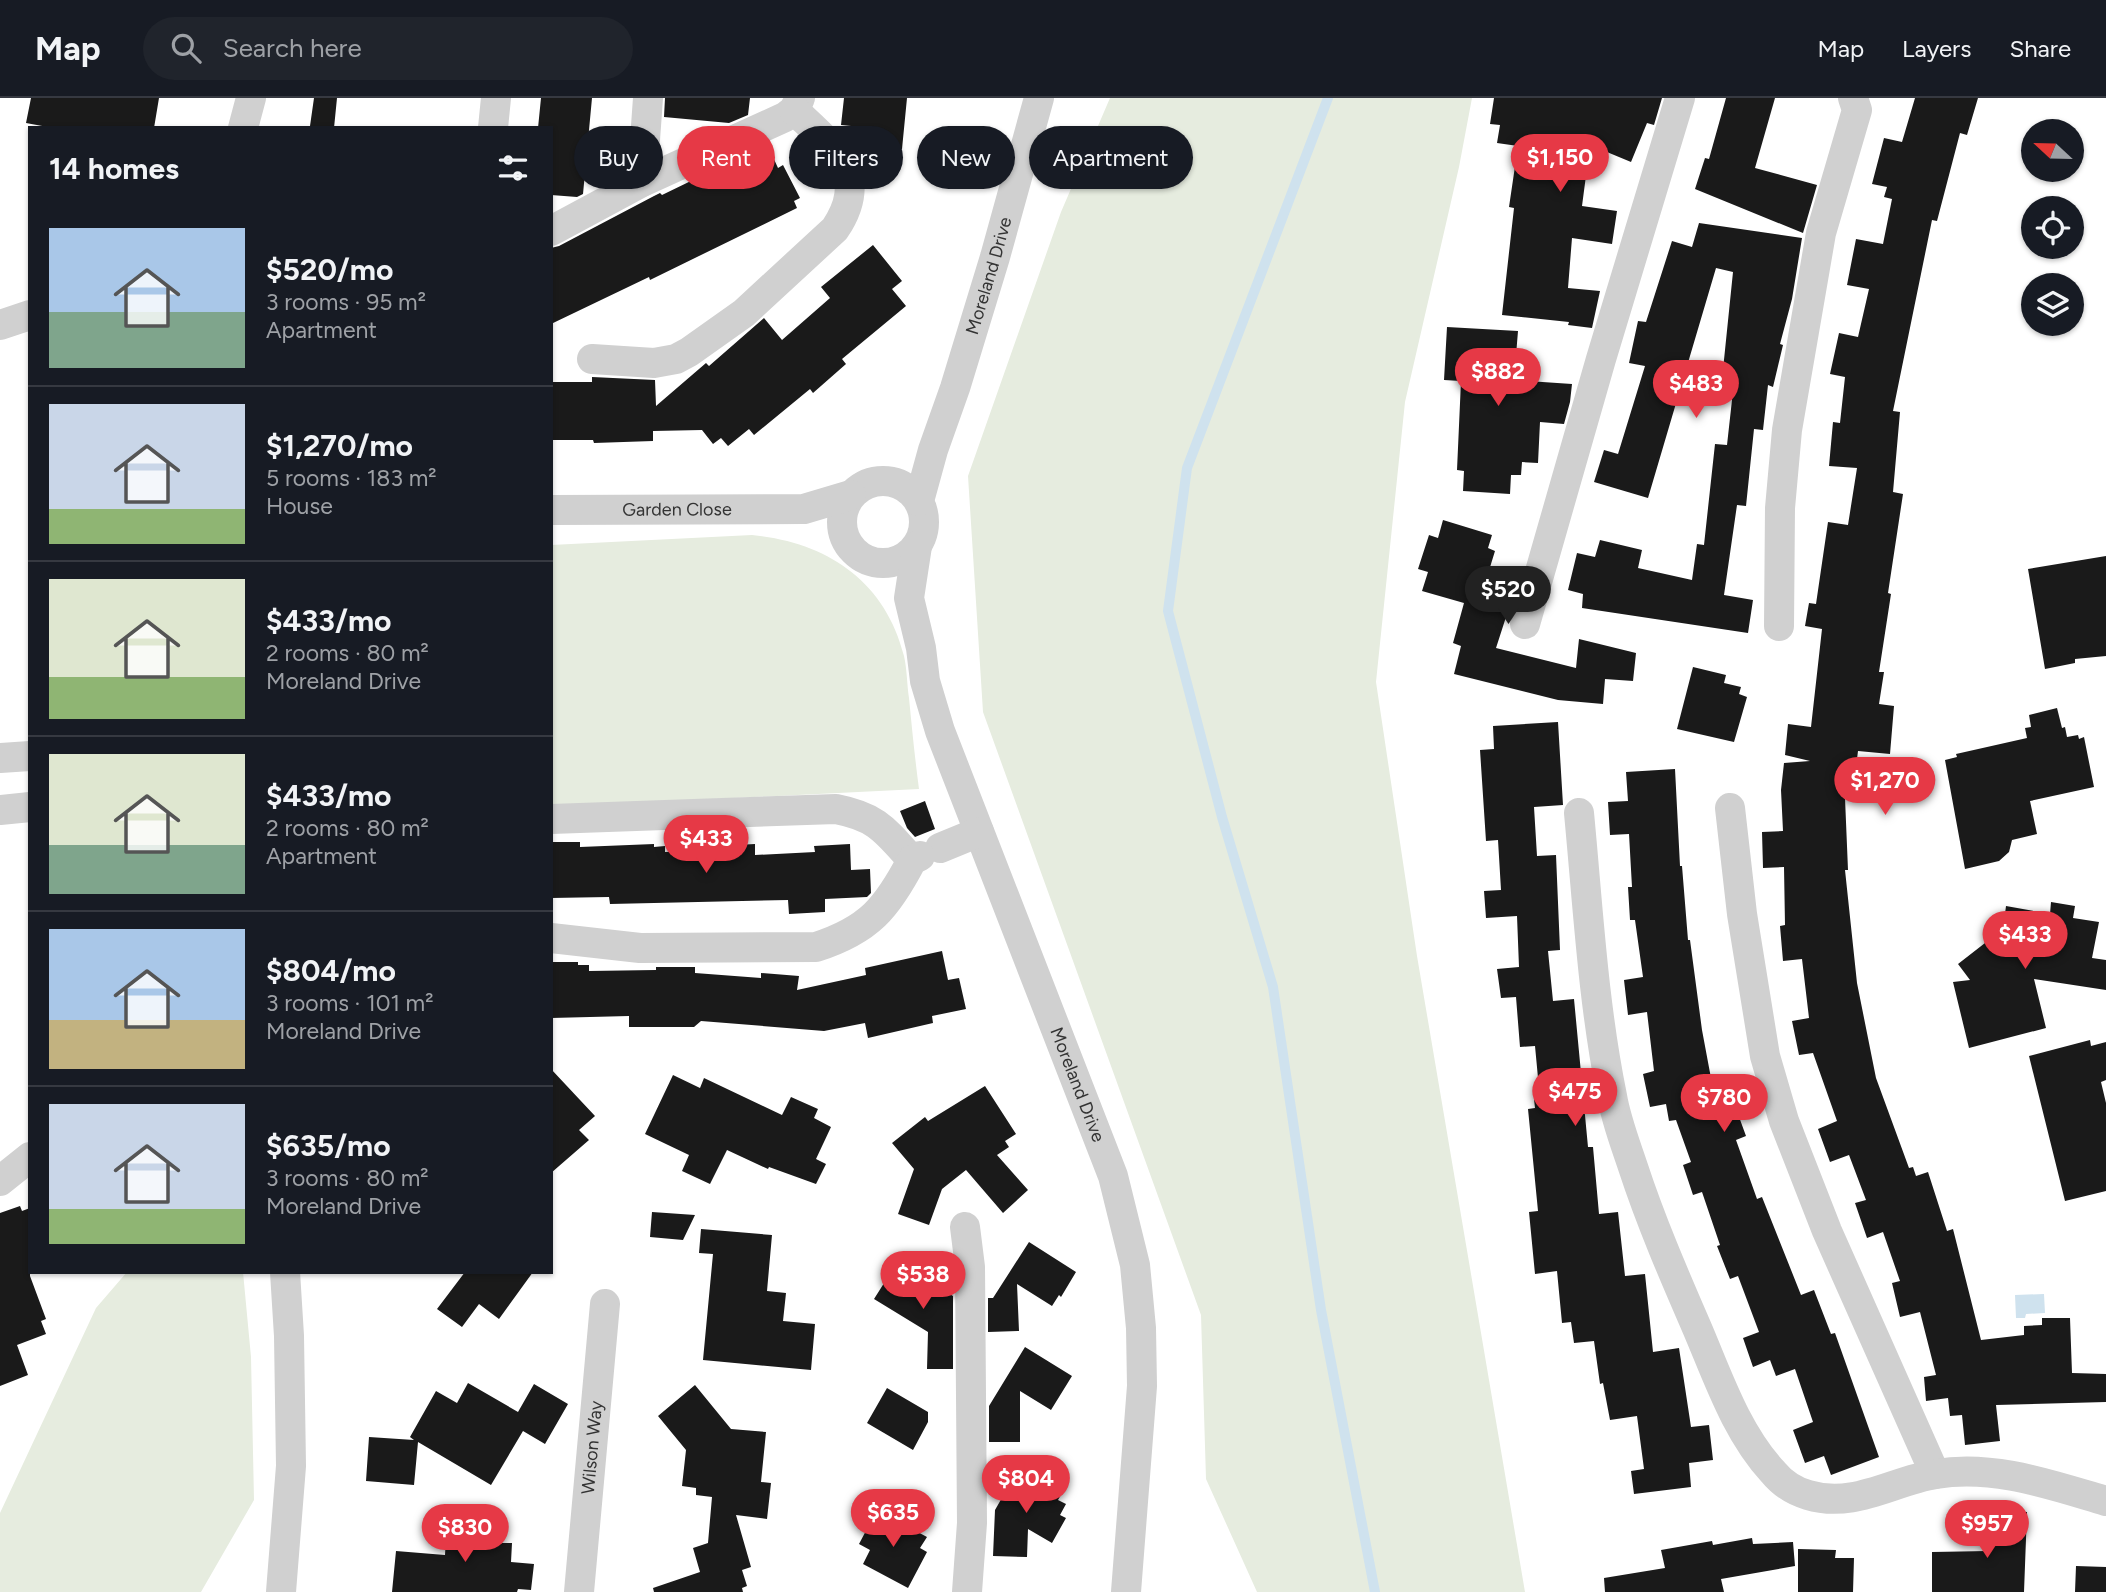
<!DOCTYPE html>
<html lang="en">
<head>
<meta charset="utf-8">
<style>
	:root { --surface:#171b24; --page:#20242c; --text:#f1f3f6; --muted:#9ea1a6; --line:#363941; --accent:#e63946 }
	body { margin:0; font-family:Figtree,sans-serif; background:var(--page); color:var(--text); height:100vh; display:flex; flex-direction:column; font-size:26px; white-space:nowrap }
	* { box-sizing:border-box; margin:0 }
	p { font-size:23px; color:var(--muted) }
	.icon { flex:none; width:38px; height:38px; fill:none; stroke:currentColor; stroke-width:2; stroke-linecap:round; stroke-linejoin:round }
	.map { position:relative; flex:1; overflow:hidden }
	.side { position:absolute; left:28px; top:28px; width:525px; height:1148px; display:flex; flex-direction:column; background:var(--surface); border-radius:0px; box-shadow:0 2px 5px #0004 }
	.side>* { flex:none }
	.guide { position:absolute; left:574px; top:28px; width:665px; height:63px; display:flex; gap:14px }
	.needle { width:46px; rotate:292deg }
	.tools { position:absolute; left:2021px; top:21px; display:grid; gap:14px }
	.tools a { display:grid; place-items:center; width:63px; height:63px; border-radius:50%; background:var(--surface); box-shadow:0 2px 5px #0004; font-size:35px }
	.price { position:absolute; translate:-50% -60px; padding:0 16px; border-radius:24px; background:var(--accent); color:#fff; font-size:23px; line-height:46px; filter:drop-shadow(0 2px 4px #0008) }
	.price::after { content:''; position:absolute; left:50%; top:42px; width:21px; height:16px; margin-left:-10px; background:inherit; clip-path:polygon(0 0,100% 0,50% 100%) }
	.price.active { background:#222; color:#fff }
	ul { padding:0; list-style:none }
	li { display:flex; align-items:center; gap:21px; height:175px; padding:0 21px }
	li+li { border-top:2px solid var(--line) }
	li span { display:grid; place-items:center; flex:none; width:196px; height:140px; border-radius:0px; color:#555 }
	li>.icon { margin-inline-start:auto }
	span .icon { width:84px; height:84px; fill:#fffc; stroke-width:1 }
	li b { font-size:30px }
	h2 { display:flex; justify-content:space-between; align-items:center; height:84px; padding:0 21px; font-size:30px }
	.tag { padding:0 24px; border-radius:32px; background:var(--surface); box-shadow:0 2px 5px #0004; font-size:24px; line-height:63px }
	.tag.active { background:var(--accent); color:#fff }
	header { display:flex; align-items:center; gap:42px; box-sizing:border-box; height:98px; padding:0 35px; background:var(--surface); border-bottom:2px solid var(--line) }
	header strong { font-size:33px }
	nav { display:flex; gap:38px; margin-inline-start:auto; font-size:24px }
	.search { width:490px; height:63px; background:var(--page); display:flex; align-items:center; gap:18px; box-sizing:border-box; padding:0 24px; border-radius:38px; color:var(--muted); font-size:26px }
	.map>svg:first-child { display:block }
	.green { fill:#e6ecdf }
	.water { fill:#cfe2ee }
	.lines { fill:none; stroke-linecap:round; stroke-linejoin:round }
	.stream { stroke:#cfe2ee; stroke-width:10 }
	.building { fill:#1a1a1a }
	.street { stroke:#d0d0d0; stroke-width:30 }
	.labels { text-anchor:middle; stroke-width:7; stroke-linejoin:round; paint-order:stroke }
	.street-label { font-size:18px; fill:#333; stroke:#fff }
</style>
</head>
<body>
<header>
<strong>Map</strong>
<div class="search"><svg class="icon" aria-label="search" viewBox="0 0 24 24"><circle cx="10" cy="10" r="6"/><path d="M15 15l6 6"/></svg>Search here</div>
<nav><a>Map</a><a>Layers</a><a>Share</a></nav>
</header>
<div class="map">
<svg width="2106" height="1494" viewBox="0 0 2106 1494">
	<rect width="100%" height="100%" fill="#fff"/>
	<path class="green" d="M 1110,0 L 1472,0 L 1459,69 L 1405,304 L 1376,584 L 1417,858 L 1525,1494 L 1257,1494 L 1206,1381 L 1201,1217 L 983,614 L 968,378 L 1061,114 Z
		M 752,437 C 826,444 885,482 904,558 C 907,571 907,587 909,600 C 912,631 915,661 919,691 L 551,709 L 551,447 Z
		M 127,1174 L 243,1174 L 251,1259 L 254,1402 L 201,1494 L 0,1494 L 0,1415 L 96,1210 Z"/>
	<path class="water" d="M 2044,1196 L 2045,1215 L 2026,1216 L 2025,1220 L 2016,1220 L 2015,1197 Z"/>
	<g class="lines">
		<path class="stream" d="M 1328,0 L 1187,370 L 1168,513 L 1222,719 L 1273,889 L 1321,1212 L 1375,1494"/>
	</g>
	<path class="building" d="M 31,0 L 159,0 L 154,30 L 53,30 L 26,25 Z
		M 314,0 L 337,0 L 334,30 L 310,28 Z
		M 541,0 L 592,0 L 583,96 L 577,99 L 551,97 L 551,30 L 538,30 Z
		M 665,0 L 750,0 L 748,17 L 729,25 L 664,19 Z
		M 844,0 L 907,0 L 902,51 L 859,47 L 861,29 L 841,27 Z
		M 1494,0 L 1662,0 L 1654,27 L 1647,25 L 1631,64 L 1590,47 L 1582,108 L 1617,113 L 1612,146 L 1572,140 L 1568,190 L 1600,193 L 1592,230 L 1568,227 L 1569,224 L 1502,217 L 1514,110 L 1509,109 L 1518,48 L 1497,45 L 1500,27 L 1490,26 Z
		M 1726,0 L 1775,0 L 1755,70 L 1817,87 L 1803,135 L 1695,91 L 1705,60 L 1709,61 Z
		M 1915,0 L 1978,0 L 1967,37 L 1960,35 L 1937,123 L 1932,122 L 1893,313 L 1900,314 L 1893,394 L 1903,396 L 1888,495 L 1891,496 L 1879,574 L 1884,574 L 1879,606 L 1894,608 L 1890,656 L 1858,653 L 1855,677 L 1844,676 L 1848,772 L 1845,772 L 1857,885 L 1876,980 L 1909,1070 L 1913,1069 L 1916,1078 L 1928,1074 L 1947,1133 L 1953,1131 L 1981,1242 L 2024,1237 L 2024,1228 L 2042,1227 L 2042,1220 L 2070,1220 L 2072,1275 L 2106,1276 L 2106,1304 L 1996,1307 L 2000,1343 L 1965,1347 L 1962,1317 L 1950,1318 L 1948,1300 L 1926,1303 L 1924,1279 L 1936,1277 L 1920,1214 L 1900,1219 L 1892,1185 L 1900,1183 L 1883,1134 L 1867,1140 L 1855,1105 L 1866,1102 L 1849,1057 L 1830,1064 L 1818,1031 L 1837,1023 L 1813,955 L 1799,957 L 1792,923 L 1809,920 L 1802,861 L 1783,863 L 1780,828 L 1785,827 L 1784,769 L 1763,770 L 1762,734 L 1783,733 L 1781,692 L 1784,665 L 1810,663 L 1785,657 L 1788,626 L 1811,629 L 1822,531 L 1805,528 L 1809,505 L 1816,506 L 1828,424 L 1848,427 L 1857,370 L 1829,368 L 1833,324 L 1840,325 L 1845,279 L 1830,276 L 1839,235 L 1858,239 L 1869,191 L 1847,187 L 1856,141 L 1883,146 L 1892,101 L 1884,99 L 1887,89 L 1872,86 L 1884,40 L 1902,44 Z
		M 767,46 L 778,70 L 783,67 L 800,100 L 794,103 L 797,110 L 650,182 L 649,179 L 551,226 L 551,150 L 559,148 L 654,98 L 660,95 L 662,97 Z
		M 1699,125 L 1802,140 L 1792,201 L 1780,246 L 1783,247 L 1773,289 L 1768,287 L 1763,332 L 1754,331 L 1746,408 L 1737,407 L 1724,497 L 1753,502 L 1748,535 L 1582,510 L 1583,496 L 1568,492 L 1577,455 L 1595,459 L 1600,442 L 1642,452 L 1638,470 L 1692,482 L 1697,446 L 1704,447 L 1715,346 L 1727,347 L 1733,293 L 1721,291 L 1733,174 L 1716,170 L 1648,400 L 1594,384 L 1604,352 L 1618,356 L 1645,268 L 1629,265 L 1638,223 L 1646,224 L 1672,143 L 1692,149 Z
		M 873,147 L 902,183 L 892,191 L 906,208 L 842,261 L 846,266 L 813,295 L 810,291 L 754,337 L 749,331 L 728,348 L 721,340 L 713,346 L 702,332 L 653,333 L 653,343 L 594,345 L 593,342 L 551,342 L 551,284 L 592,284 L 592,279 L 655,282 L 656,308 L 706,265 L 709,268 L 764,220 L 782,242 L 830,200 L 821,189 Z
		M 1447,229 L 1518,233 L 1514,282 L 1572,286 L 1570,304 L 1564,326 L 1540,324 L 1538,365 L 1522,364 L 1521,377 L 1511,377 L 1510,396 L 1463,393 L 1464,373 L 1457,372 L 1461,283 L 1444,282 Z
		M 1443,422 L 1492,437 L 1488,450 L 1495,453 L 1487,479 L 1516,488 L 1496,550 L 1576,570 L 1579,541 L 1636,555 L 1633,583 L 1605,581 L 1603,606 L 1558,602 L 1454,576 L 1461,548 L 1453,545 L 1464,505 L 1422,493 L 1428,474 L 1418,471 L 1429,437 L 1438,440 Z
		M 2106,458 L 2106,558 L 2075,561 L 2075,565 L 2045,571 L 2028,471 Z
		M 1693,569 L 1726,577 L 1724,585 L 1741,589 L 1739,596 L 1747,599 L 1734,644 L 1677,631 Z
		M 2057,610 L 2062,630 L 2065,629 L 2067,639 L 2078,637 L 2079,641 L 2084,639 L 2094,689 L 2030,703 L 2037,736 L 2012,742 L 2009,754 L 1999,763 L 1965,771 L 1945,662 L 1957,659 L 1956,656 L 2027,640 L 2025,630 L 2031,629 L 2029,617 Z
		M 1558,624 L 1563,707 L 1534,709 L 1537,758 L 1556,757 L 1560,852 L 1548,853 L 1553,903 L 1574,901 L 1588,1049 L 1593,1049 L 1599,1116 L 1618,1114 L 1625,1178 L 1645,1176 L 1653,1254 L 1679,1250 L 1691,1329 L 1709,1327 L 1713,1362 L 1689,1365 L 1691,1389 L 1634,1396 L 1631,1373 L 1644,1371 L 1637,1318 L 1610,1322 L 1603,1285 L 1600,1286 L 1594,1243 L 1574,1245 L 1571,1224 L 1562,1225 L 1557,1173 L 1535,1176 L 1529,1114 L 1538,1113 L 1528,1011 L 1535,1010 L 1534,1001 L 1540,1001 L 1535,948 L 1520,949 L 1516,899 L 1501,900 L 1497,871 L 1519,869 L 1517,818 L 1486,820 L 1484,793 L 1501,792 L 1498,742 L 1486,743 L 1480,652 L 1494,651 L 1493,628 Z
		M 1675,671 L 1680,768 L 1682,768 L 1688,842 L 1690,842 L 1702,932 L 1719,1023 L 1738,1016 L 1746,1038 L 1736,1042 L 1757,1101 L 1762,1099 L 1801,1197 L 1814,1192 L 1831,1236 L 1835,1235 L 1879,1359 L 1831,1377 L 1824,1358 L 1805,1365 L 1793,1332 L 1813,1324 L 1795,1271 L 1776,1278 L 1770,1262 L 1753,1269 L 1743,1240 L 1759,1234 L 1738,1178 L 1730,1181 L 1717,1148 L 1720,1147 L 1702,1094 L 1693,1097 L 1683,1067 L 1691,1064 L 1676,1022 L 1669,1023 L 1666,1006 L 1650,1009 L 1643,976 L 1654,973 L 1647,914 L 1628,917 L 1624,882 L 1643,879 L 1635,822 L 1630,822 L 1628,789 L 1632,789 L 1629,736 L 1610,737 L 1608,704 L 1628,703 L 1626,674 Z
		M 925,703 L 935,731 L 915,739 L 907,730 L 900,713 Z
		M 551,744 L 580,744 L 580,749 L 654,746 L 654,749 L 665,748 L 665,754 L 717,752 L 717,748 L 755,746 L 755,757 L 815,754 L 814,748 L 850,746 L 851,772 L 870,771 L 871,795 L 867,799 L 825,801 L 825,814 L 789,816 L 788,802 L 610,806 L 609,799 L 551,800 Z
		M 2051,804 L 2075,808 L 2073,820 L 2099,824 L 2092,860 L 2106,862 L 2106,892 L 2034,881 L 2046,930 L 1969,950 L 1953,884 L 1970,882 L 1958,866 L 2003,831 L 2006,808 L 2050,816 Z
		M 942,853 L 948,882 L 959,880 L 966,911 L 932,918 L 933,925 L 868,940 L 865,925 L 824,933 L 701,923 L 694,929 L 629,929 L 629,918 L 551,920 L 552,864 L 578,864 L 578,867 L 589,867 L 589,873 L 656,872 L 656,869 L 695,869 L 695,875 L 761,880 L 761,875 L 799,878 L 797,892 L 866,877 L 865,870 Z
		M 2090,942 L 2091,948 L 2106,944 L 2106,982 L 2101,984 L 2106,1005 L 2106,1093 L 2065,1103 L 2029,958 Z
		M 551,971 L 595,1018 L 579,1032 L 589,1042 L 551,1075 Z
		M 673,977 L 700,990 L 704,980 L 782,1017 L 791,999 L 818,1011 L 814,1020 L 831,1029 L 816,1061 L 826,1066 L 816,1086 L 769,1069 L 768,1071 L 727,1052 L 710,1086 L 682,1073 L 689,1057 L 645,1036 Z
		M 985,988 L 1016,1036 L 1005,1043 L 1009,1049 L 997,1057 L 1028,1092 L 1003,1115 L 966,1072 L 942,1091 L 929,1127 L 898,1116 L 914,1071 L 892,1045 L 925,1019 L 928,1023 Z
		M 20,1108 L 22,1113 L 30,1110 L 30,1178 L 46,1221 L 41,1223 L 46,1236 L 17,1247 L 28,1277 L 0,1288 L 0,1115 Z
		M 652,1114 L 695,1117 L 683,1142 L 650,1139 Z
		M 701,1131 L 772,1137 L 767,1193 L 786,1195 L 783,1223 L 815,1226 L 811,1272 L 703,1262 L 713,1156 L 699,1155 Z
		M 1029,1144 L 1076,1174 L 1061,1199 L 1059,1197 L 1052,1208 L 1017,1186 L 1019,1233 L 988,1234 L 988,1200 L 993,1200 Z
		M 898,1163 L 953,1198 L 953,1271 L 927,1271 L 928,1234 L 874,1201 Z
		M 465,1174 L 533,1174 L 499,1221 L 479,1206 L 462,1229 L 437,1211 Z
		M 1025,1249 L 1072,1278 L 1051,1312 L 1020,1293 L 1020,1344 L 989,1344 L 989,1308 Z
		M 468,1285 L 518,1314 L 534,1286 L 568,1306 L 545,1346 L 523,1333 L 491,1387 L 418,1344 L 414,1387 L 366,1383 L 369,1339 L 414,1342 L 410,1339 L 436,1293 L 457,1305 Z
		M 695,1287 L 731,1331 L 766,1334 L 761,1384 L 771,1385 L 767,1421 L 736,1417 L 751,1469 L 742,1472 L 747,1488 L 742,1490 L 743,1494 L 654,1494 L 653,1490 L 700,1474 L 693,1450 L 708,1445 L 712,1399 L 696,1397 L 696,1390 L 682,1388 L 686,1352 L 658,1318 Z
		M 887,1290 L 928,1314 L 928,1324 L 913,1352 L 867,1325 Z
		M 1019,1370 L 1062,1395 L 1058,1402 L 1066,1406 L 1060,1417 L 1066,1420 L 1052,1445 L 1028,1431 L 1027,1459 L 993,1458 L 995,1412 Z
		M 877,1412 L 927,1439 L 920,1450 L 927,1454 L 908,1490 L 863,1466 L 870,1452 L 859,1446 Z
		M 1991,1412 L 2027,1414 L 2024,1494 L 1932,1494 L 1932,1454 L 1988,1453 Z
		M 461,1419 L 501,1422 L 500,1445 L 512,1445 L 511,1464 L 534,1466 L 531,1492 L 518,1491 L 517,1494 L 392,1494 L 396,1453 L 445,1457 L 446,1439 L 459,1441 Z
		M 1752,1440 L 1753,1446 L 1793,1444 L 1795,1468 L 1721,1481 L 1724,1494 L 1605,1494 L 1604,1480 L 1665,1470 L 1661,1452 L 1712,1443 L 1713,1447 Z
		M 1798,1451 L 1836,1452 L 1835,1460 L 1854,1460 L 1853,1494 L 1798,1494 Z
		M 2076,1468 L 2106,1469 L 2106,1494 L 2075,1494 Z"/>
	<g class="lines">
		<g class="street">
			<path d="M 243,30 L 251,0"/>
			<path d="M 493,30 L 496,0"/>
			<path d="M 642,84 L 648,0"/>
			<path d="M 551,133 L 642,84 L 785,19 L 794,12 L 800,0"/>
			<path d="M 0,227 L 30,217"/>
			<path d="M 592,261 L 654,265 L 676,261 L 689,254 L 744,215 L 835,131 C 872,76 832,48 794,12"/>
			<circle cx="883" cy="424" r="41"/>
			<path id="s1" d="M 919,403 L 933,352 L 955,290 L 995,159 L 1039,0"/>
			<path id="s2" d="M 551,412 L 804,411 L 851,397"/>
			<path id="s3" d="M 917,448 L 909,500 L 921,550 L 925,583 L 940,633 L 1113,1078 L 1135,1167 L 1141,1230 L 1142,1288 L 1126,1494"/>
			<path d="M 1525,526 L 1601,261 L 1680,0"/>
			<path d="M 1779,528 L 1780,410 L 1787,332 L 1821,135 L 1857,12 L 1853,0"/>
			<path d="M 0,660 L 30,658"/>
			<path d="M 1730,710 L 1742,816 L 1765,958 L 1784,1023 L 1827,1133 L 1935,1376"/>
			<path d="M 0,712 L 30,709"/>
			<path d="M 1579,715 C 1588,809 1593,905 1612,998 C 1616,1022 1625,1045 1633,1069 C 1651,1124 1674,1177 1697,1230 C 1718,1279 1736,1334 1773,1374 C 1782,1385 1794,1393 1808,1397 C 1854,1411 1892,1383 1936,1376 C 1993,1366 2051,1387 2106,1403"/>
			<path d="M 551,721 L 836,711 C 877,719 885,732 912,762"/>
			<path d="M 940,750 L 979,734"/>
			<path d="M 551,840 L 640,850 L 816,849 C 869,832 887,810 912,762 L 920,758"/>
			<path d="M 0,1083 L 30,1059"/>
			<path d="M 965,1129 L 970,1169 L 972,1425 L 967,1494"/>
			<path d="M 281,1494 L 291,1368 L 289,1238 L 285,1174"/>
			<path id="s4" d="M 579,1494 L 605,1206"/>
		</g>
	</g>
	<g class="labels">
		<g class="street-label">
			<text dy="6" stroke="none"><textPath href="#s1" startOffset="236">Moreland Drive</textPath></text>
			<text dy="6" stroke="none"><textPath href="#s2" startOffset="126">Garden Close</textPath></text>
			<text dy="6" stroke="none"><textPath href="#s3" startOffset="569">Moreland Drive</textPath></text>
			<text dy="6" stroke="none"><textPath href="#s4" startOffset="145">Wilson Way</textPath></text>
		</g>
	</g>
</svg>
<div class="tools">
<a><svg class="needle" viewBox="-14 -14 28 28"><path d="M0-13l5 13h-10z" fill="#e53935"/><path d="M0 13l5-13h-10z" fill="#9ea1a6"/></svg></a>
<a><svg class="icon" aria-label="locate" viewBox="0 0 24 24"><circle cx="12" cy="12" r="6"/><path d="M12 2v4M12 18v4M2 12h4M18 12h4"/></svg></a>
<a><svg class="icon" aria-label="layers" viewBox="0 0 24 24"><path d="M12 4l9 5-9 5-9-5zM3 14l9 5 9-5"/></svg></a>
</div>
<b class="price" style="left:1560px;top:96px">$1,150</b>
<b class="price" style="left:1498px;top:310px">$882</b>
<b class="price" style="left:1696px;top:322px">$483</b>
<b class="price active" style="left:1508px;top:528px">$520</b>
<b class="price" style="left:1885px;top:719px">$1,270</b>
<b class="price" style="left:706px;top:777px">$433</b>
<b class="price" style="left:2025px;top:873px">$433</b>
<b class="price" style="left:1575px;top:1030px">$475</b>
<b class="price" style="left:1724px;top:1036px">$780</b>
<b class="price" style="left:923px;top:1213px">$538</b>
<b class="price" style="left:1026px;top:1417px">$804</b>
<b class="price" style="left:893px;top:1451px">$635</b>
<b class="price" style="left:1987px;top:1462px">$957</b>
<b class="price" style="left:465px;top:1466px">$830</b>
<div class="guide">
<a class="tag">Buy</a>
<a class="tag active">Rent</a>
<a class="tag">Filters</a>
<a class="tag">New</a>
<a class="tag">Apartment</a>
</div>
<section class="side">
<h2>14 homes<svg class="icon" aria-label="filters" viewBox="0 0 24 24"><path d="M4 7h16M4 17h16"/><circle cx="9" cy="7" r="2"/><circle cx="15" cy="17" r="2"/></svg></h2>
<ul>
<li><span style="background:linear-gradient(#a9c7e8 60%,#7fa58c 0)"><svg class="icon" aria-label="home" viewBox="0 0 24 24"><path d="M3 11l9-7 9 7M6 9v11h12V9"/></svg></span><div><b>$520/mo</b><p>3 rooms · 95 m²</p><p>Apartment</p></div></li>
<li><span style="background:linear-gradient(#c9d6e8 75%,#8fb573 0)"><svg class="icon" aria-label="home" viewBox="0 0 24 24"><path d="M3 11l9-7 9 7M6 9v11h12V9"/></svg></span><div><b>$1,270/mo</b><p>5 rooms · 183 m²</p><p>House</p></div></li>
<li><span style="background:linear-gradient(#dfe7d0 70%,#8fb573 0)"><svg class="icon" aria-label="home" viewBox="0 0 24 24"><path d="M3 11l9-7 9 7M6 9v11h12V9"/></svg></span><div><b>$433/mo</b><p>2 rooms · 80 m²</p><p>Moreland Drive</p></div></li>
<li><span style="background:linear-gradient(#dfe7d0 65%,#7fa58c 0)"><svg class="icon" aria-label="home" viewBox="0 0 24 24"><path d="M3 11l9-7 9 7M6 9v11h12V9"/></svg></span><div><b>$433/mo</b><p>2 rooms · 80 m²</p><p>Apartment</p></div></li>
<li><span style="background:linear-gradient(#a9c7e8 65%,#c2b280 0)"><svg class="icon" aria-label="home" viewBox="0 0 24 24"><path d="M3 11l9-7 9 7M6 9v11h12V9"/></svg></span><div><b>$804/mo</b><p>3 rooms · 101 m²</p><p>Moreland Drive</p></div></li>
<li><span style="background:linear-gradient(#c9d6e8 75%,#8fb573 0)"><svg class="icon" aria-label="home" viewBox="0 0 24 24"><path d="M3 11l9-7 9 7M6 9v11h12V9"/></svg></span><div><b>$635/mo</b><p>3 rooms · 80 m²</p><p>Moreland Drive</p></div></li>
</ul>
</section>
</div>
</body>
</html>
